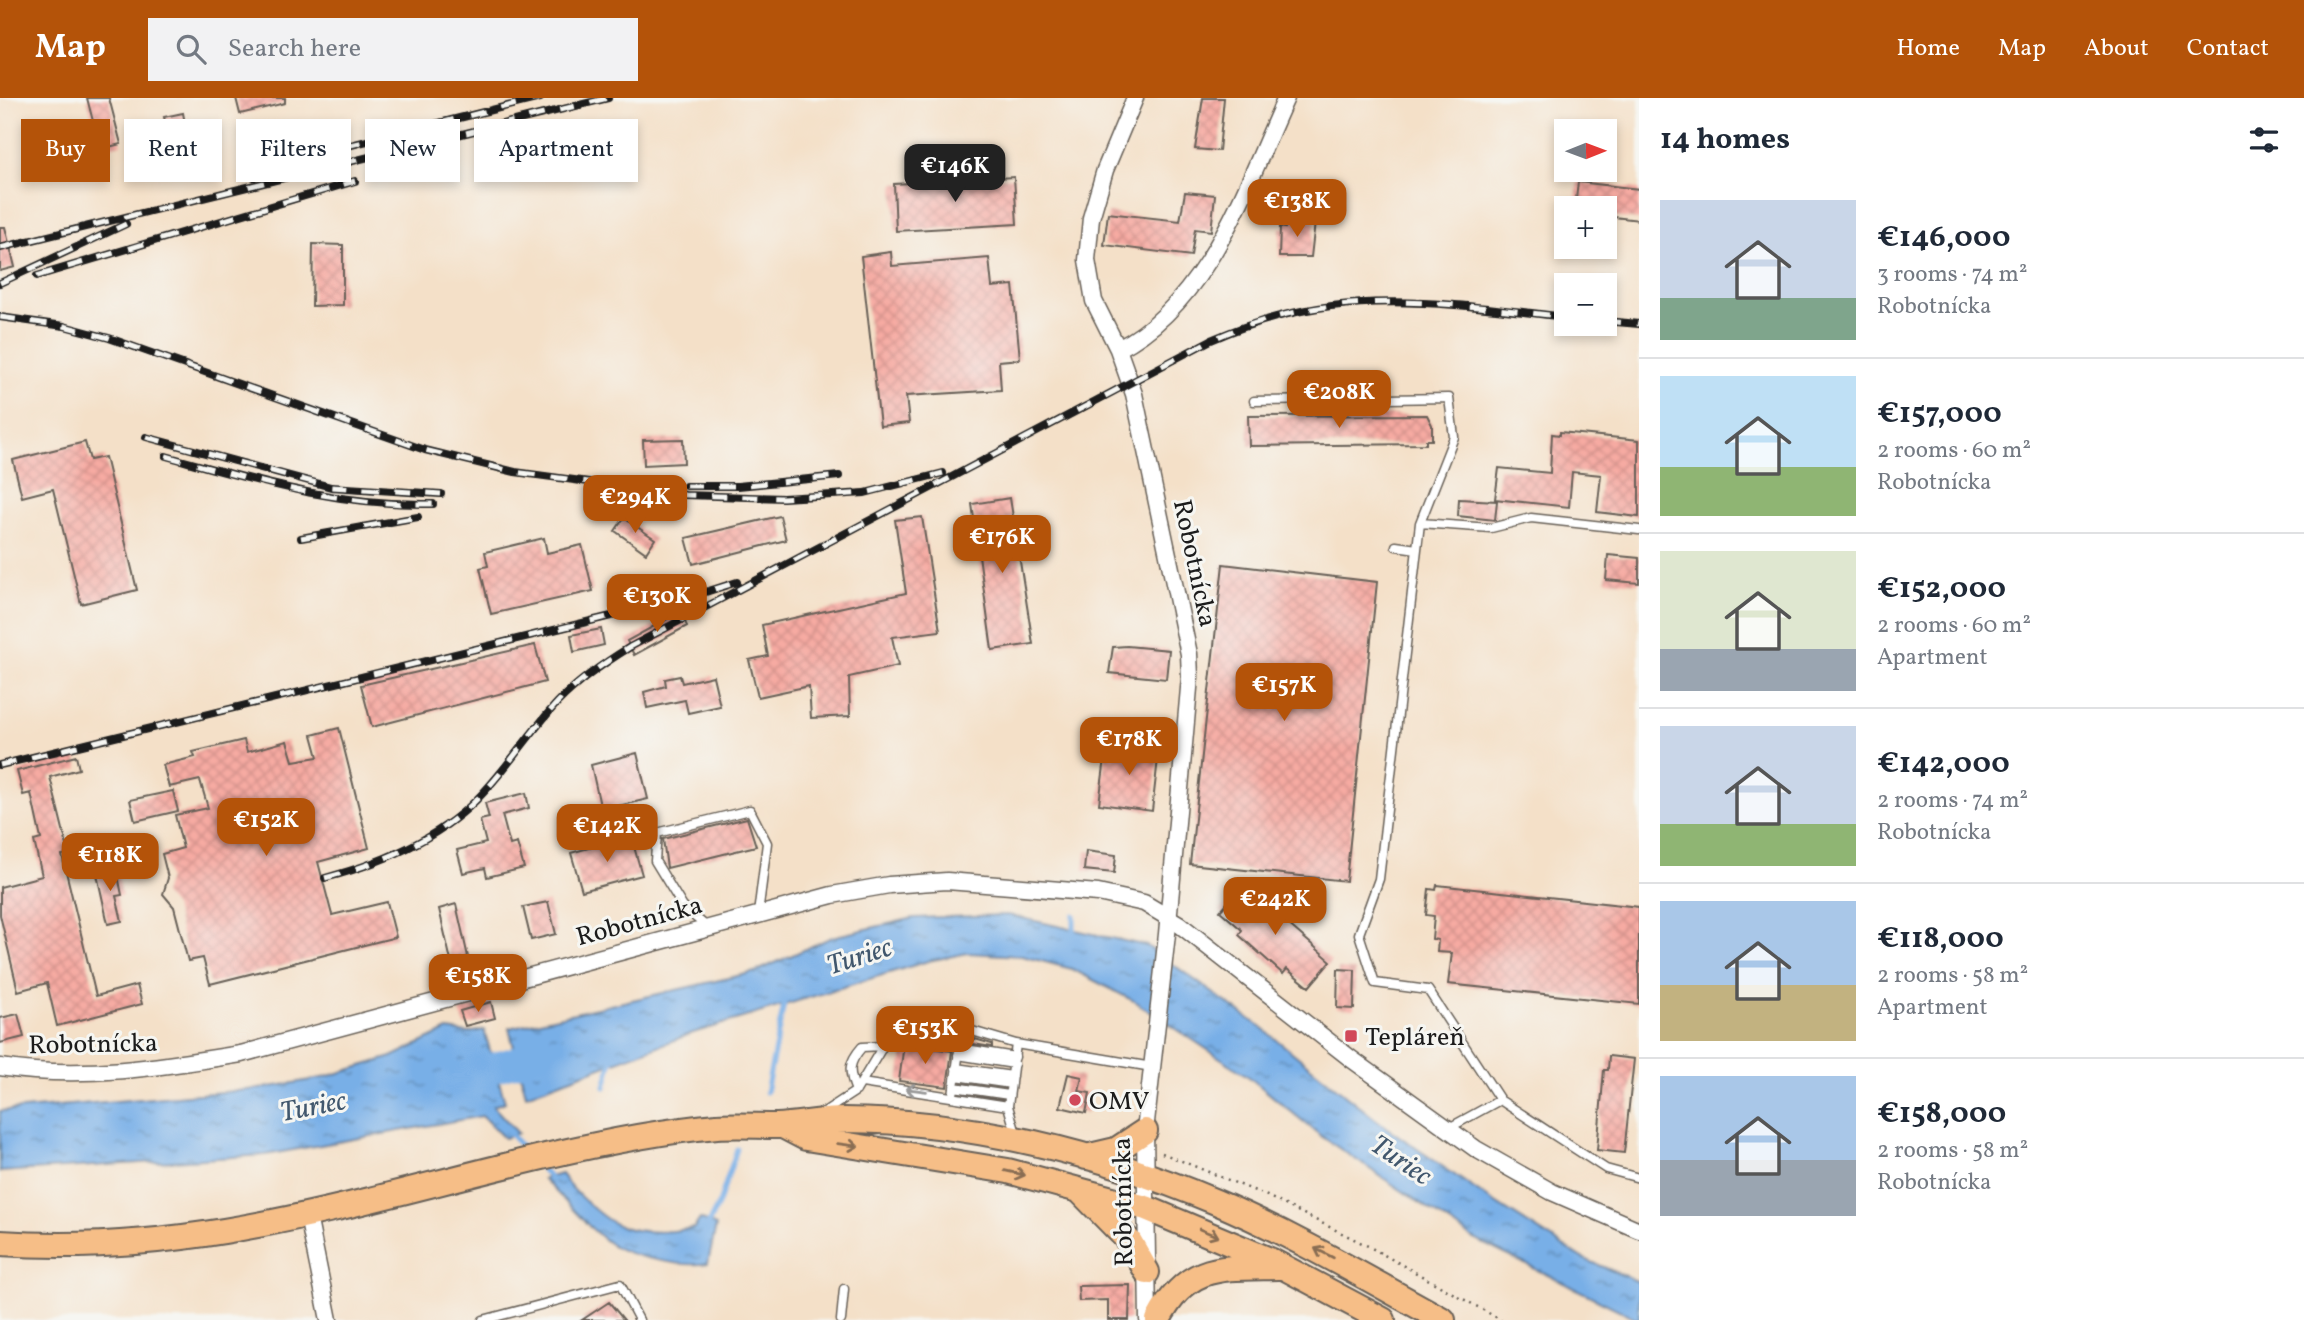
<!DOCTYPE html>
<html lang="en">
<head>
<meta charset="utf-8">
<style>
	:root { --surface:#fff; --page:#f2f2f3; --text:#1f2937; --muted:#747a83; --line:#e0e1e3; --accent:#b45309 }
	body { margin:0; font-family:Vollkorn,serif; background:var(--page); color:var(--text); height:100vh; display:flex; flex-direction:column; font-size:26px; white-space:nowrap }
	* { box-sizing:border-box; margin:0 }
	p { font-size:23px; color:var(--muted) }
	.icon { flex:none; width:38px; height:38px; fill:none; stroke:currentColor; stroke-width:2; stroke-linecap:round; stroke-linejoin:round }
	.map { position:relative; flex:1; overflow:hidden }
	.side { display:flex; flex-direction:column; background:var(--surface); width:665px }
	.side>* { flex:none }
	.guide { position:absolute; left:21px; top:21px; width:665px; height:63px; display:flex; gap:14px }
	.needle { width:46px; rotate:89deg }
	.buttons { position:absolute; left:1554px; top:21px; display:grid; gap:14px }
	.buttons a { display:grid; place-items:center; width:63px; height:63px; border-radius:0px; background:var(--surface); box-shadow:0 4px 10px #0003; font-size:35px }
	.price { position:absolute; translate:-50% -60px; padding:0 16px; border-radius:14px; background:var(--accent); color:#fff; font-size:23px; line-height:46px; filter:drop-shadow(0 2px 4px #0008) }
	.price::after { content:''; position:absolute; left:50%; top:42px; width:21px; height:16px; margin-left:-10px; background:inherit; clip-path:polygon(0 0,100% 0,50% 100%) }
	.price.selected { background:#222; color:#fff }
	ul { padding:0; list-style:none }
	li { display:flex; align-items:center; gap:21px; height:175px; padding:0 21px }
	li+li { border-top:2px solid var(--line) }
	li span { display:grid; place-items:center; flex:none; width:196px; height:140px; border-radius:0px; color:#555 }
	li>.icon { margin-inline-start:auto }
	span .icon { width:84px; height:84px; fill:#fffc; stroke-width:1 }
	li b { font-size:30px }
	h2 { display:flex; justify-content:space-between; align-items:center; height:84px; padding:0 21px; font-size:30px }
	.pill { padding:0 24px; border-radius:0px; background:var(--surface); box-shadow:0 4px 10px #0003; font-size:24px; line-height:63px }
	.pill.selected { background:var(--accent); color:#fff }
	header { display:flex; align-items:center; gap:42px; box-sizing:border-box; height:98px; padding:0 35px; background:var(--accent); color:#fff }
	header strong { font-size:33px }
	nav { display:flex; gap:38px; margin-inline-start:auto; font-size:24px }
	.search { width:490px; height:63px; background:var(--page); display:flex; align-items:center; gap:18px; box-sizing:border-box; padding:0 24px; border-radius:0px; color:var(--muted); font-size:26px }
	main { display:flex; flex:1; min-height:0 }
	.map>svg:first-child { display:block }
	.water { fill:url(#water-ripples); stroke:#4a6682; stroke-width:2 }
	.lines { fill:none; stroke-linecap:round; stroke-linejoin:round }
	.stream { stroke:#78afe7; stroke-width:5 }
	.river { stroke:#78afe7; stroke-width:30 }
	.building { fill:url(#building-cross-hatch) }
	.service-casing { stroke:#686158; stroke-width:11 }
	.minor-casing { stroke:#686158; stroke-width:19 }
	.primary-casing { stroke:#686158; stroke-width:28 }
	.path { stroke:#686158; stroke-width:2.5; stroke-dasharray:2 5; stroke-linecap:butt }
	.service { stroke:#fff; stroke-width:8 }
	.minor { stroke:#fff; stroke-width:16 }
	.primary { stroke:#f6be87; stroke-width:24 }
	.rail-casing { stroke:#1c1c1c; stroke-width:8 }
	.rail { stroke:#f6f6f2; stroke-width:5; stroke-dasharray:16; stroke-linecap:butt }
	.oneway { stroke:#999 }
	.oneway2 { stroke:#896d52 }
	.poi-dot { fill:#d1495b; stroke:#f6f6f2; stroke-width:2.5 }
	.labels { text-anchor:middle; stroke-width:6; stroke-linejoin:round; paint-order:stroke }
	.street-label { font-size:26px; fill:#1c1c1c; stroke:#f6f6f2 }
	.poi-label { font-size:26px; fill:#1c1c1c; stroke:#f6f6f2; text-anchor:start }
	.water-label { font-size:28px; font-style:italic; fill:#41576d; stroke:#f6f6f2 }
</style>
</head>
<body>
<header>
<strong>Map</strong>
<div class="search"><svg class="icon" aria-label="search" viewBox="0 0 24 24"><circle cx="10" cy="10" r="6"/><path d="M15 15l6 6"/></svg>Search here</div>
<nav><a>Home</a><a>Map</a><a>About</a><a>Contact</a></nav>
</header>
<main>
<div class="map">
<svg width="1639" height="1222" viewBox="0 0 1639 1222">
	<defs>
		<pattern id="water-ripples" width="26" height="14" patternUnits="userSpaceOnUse" patternTransform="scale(1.75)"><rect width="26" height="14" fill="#78afe7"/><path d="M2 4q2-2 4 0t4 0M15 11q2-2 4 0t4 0" fill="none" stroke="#628eba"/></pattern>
		<pattern id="building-cross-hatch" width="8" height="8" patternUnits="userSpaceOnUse" patternTransform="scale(1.75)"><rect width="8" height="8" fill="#f6aaa2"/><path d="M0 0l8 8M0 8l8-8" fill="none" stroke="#d2928b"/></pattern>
	</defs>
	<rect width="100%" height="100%" fill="#f6f6f2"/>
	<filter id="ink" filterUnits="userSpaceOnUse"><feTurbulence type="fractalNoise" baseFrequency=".0143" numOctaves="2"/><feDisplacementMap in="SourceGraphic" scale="14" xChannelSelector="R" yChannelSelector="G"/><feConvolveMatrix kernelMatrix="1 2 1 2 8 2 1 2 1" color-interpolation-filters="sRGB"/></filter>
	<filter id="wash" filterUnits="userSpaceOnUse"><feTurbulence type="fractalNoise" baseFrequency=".00686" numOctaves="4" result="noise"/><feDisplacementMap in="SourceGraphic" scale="28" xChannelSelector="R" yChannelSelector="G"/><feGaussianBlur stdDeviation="1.57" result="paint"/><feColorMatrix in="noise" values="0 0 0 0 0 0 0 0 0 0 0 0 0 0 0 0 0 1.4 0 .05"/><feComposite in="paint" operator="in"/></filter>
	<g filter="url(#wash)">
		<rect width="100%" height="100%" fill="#f4e0c8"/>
		<path class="water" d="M 1008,817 L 1147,848 L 1262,930 L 1379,1024 L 1486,1099 L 1582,1160 L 1639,1184 L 1639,1222 L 1472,1140 L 1321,1038 L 1249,979 L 1134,903 L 1072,871 L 1022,858 L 968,855 L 928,863 L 693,935 L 526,997 L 509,930 L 755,874 L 832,839 L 914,820 Z
			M 448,932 L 468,935 L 484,932 L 505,1004 L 493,1008 L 518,1035 L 504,1040 L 482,1018 L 265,1057 L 0,1074 L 0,1013 L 259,991 L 322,980 L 392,959 Z
			M 561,1076 C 572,1092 604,1124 623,1129 C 644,1136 673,1134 694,1130 L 700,1121 L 716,1128 L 708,1165 C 685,1170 628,1159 609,1145 C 585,1128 565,1101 543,1081 Z"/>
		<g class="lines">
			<path class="stream" d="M 1074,838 L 1074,817
				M 605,989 L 612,962
				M 766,994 L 785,901
				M 507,1032 L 528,1056
				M 537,1066 L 552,1082
				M 707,1128 L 719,1105 L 737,1051"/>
			<path class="river" d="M 456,979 L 557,953"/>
		</g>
		<g id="blocks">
			<path class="building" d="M 87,0 L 109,0 L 121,46 L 100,51 L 104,66 L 87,70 L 78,32 L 94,27 Z
				M 236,0 L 285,0 L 285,5 L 240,16 Z
				M 1203,0 L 1224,0 L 1219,53 L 1195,51 Z
				M 183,15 L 186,31 L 168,35 L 164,19 Z
				M 1014,79 L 1017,126 L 896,133 L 894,86 Z
				M 1578,84 L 1639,91 L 1639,122 L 1605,118 L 1605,110 L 1575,110 Z
				M 1185,94 L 1215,97 L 1211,133 L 1195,131 L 1191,158 L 1104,147 L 1108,115 L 1180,123 Z
				M 1286,120 L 1315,124 L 1311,159 L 1279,159 L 1280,129 L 1285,130 Z
				M 0,129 L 5,129 L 15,169 L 0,173 Z
				M 313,146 L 343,147 L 343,207 L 312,208 Z
				M 891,154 L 892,168 L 989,160 L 992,189 L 1013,187 L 1020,261 L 999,263 L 1001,292 L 906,298 L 909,325 L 880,328 L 861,158 Z
				M 1427,317 L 1432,327 L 1432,342 L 1426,342 L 1426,346 L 1249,348 L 1248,318 Z
				M 1560,334 L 1639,342 L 1639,419 L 1597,414 L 1601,377 L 1572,374 L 1569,409 L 1495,401 L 1499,370 L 1550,375 L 1552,336 L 1560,337 Z
				M 683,341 L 684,365 L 644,367 L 643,342 Z
				M 85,344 L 90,362 L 105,359 L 137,492 L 81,506 L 53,391 L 22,399 L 13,362 Z
				M 1010,400 L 1033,546 L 992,552 L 972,406 Z
				M 1459,401 L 1497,403 L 1495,422 L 1458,418 Z
				M 780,418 L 786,442 L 693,466 L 686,440 Z
				M 922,419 L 940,533 L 892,539 L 898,568 L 849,579 L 850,618 L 811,620 L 809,588 L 758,599 L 749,562 L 768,558 L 762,527 L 906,495 L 895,422 Z
				M 624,420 L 655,441 L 646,455 L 615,433 Z
				M 544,440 L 547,455 L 582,447 L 593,493 L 491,516 L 480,470 L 488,468 L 485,454 Z
				M 1608,457 L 1639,460 L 1639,485 L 1606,482 Z
				M 1223,466 L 1377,484 L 1346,783 L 1190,766 Z
				M 680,514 L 687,528 L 634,557 L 627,543 Z
				M 601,531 L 604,547 L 574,554 L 571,537 Z
				M 535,547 L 545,584 L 372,629 L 361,587 Z
				M 1127,548 L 1169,552 L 1166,581 L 1109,575 L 1113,549 Z
				M 680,578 L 682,585 L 713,578 L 720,608 L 688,615 L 685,602 L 647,610 L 644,594 L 666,588 L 665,581 Z
				M 339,630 L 369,750 L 318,764 L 332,817 L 387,804 L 396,839 L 210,886 L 203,860 L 188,863 L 174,809 L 163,796 L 168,780 L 162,756 L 183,750 L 175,717 L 208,710 L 200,682 L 169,689 L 163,667 L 195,659 L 193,654 L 244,642 L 247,654 L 287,643 L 293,663 L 318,659 L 312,637 Z
				M 1107,645 L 1159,652 L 1152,713 L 1099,706 Z
				M 637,655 L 648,701 L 601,712 L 591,667 Z
				M 76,658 L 79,671 L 50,679 L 69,756 L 62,757 L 96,898 L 137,887 L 142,906 L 57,928 L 47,885 L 18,893 L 0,817 L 0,789 L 42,778 L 34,743 L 41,741 L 31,695 L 23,697 L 17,673 Z
				M 173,693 L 178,713 L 135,723 L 130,702 Z
				M 526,695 L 529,710 L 502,717 L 510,747 L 517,745 L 524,770 L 487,779 L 485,770 L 463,775 L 457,752 L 486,745 L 480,722 L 489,720 L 485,705 Z
				M 747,720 L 756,748 L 667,770 L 663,741 Z
				M 631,738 L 642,777 L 582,793 L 571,755 Z
				M 1086,753 L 1116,757 L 1114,775 L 1084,772 Z
				M 116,768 L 122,797 L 116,798 L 122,823 L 108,826 L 96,772 Z
				M 1243,787 L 1331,863 L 1309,889 L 1287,871 L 1283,876 L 1239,837 L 1242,832 L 1220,813 Z
				M 1437,787 L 1639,809 L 1639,906 L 1448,886 L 1452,855 L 1437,854 L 1438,842 L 1432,841 L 1434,818 L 1426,817 L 1429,791 L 1436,792 Z
				M 548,804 L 556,836 L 531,842 L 523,809 Z
				M 456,806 L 468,859 L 451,863 L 439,811 Z
				M 1338,871 L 1355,872 L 1354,911 L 1337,910 Z
				M 491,904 L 495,920 L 465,928 L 460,913 Z
				M 18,916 L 24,939 L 0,945 L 0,920 Z
				M 968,939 L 992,946 L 992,949 L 967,945 Z
				M 904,946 L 952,953 L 947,989 L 899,983 Z
				M 1609,958 L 1634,961 L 1624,1055 L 1597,1052 L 1604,972 L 1608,972 Z
				M 1068,976 L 1082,979 L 1079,993 L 1090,995 L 1086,1015 L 1060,1009 Z
				M 1130,1187 L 1129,1222 L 1108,1222 L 1108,1202 L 1079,1203 L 1078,1188 Z
				M 609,1204 L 624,1222 L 582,1222 Z"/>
		</g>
	</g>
	<g filter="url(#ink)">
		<use href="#blocks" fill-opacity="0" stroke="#686158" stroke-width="2"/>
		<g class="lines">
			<defs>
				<path id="service" d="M 1254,303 L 1449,300 L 1454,339 L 1420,425
					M 1396,448 L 1417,451
					M 707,829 L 683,809 L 655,763 L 657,735 L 750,712 L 767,745 L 758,816
					M 1016,946 L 1008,1008 L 1017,1039
					M 959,950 L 1015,959
					M 958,957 L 1014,966
					M 956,970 L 1012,978
					M 956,978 L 1011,986
					M 862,985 L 1008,1008
					M 954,989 L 1009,997
					M 856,993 C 848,973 848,965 862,949 L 883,948
					M 953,997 L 962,930
					M 1500,1002 L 1606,1071 L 1639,1080
					M 824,1014 L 856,993 L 883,948 L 893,939 L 919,934 L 962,930 L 1016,946 L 1152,969
					M 1447,1031 L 1500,1002 L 1428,892 L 1375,885 L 1359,836 L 1379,781 L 1420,425 L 1491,430 L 1531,420 L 1639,432
					M 483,1222 L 620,1186 L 639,1222
					M 841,1222 L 844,1191"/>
				<path id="minor" d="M 1135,0 L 1105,72 L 1091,120 L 1087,162 L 1094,203 L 1118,251 L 1134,296 L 1189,556 L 1190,579 L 1167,836 L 1145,1033 L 1148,1222
					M 1118,251 C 1209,205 1246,87 1286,0
					M 0,969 C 81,982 161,969 241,956 L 832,797 L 889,787 L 947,783 L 1098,795 L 1144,805 L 1179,826 L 1350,960 L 1476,1051 L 1552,1094 L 1639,1132
					M 308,1118 L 329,1222"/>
				<path id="primary" d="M 783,1028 L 806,1040 L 1008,1073 L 1146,1110 L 1272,1163 L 1383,1222
					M 1086,1059 L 1116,1052 L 1145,1033
					M 1080,1093 L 1130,1144 L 1147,1174
					M 0,1145 C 197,1159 359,1102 546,1058 C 602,1045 660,1033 717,1028 C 737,1027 757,1028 777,1028 C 799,1027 820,1022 844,1022 C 971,1023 1100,1055 1216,1104 C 1296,1138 1368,1181 1443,1222
					M 1158,1222 C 1188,1165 1220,1170 1278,1169"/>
			</defs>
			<use href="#service" class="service-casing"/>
			<use href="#minor" class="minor-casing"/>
			<use href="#primary" class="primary-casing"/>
			<path class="path" d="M 1162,1055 L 1265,1097 L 1368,1148 L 1501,1222"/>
			<use href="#service" class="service"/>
			<use href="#minor" class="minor"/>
			<use href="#primary" class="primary"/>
			<defs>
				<path id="rail" d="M 254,79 L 343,49 L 540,0
					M 0,150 L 608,0
					M 37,178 L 355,83
					M 0,185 L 126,126
					M 0,219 L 64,228 L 109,240 L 425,352 L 515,374 L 685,397 L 783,400 L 865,395 L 943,375
					M 1605,223 L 1639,226
					M 146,339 L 331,389 L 441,396
					M 166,358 C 257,383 337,408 433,406
					M 686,388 L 738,388 L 839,378
					M 301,440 L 418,419
					M 0,667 L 693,498 L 737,484
					M 325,780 C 382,765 442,740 483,695 C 510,666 531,633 558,604 C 579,582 604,565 630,549 L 1211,242 C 1335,187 1436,204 1566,219"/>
			</defs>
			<use href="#rail" class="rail-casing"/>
			<use href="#rail" class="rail"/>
		</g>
		<defs><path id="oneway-shaft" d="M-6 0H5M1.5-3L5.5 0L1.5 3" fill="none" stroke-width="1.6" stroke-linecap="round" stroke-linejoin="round" transform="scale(1.75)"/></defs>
		<use class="oneway" href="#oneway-shaft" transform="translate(916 992) rotate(-173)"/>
		<g class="oneway2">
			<use href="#oneway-shaft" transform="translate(848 1047) rotate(8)"/>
			<use href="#oneway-shaft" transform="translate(1015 1075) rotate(13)"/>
			<use href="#oneway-shaft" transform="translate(1209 1135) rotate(22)"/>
			<use href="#oneway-shaft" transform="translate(1324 1155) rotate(-153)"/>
		</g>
	</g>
	<g class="poi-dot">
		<rect x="1344" y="931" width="14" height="14" rx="3.5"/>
		<circle cx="1075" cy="1002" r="7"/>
	</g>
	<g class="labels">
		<g class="street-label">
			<text transform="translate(1196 465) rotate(78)" y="9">Robotnícka</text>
			<text transform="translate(639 822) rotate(-15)" y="9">Robotnícka</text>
			<text transform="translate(93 945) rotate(-1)" y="9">Robotnícka</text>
			<text transform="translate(1122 1104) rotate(-91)" y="9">Robotnícka</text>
		</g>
		<g class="poi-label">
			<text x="1365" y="947">Tepláreň</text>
			<text x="1089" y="1011">OMV</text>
		</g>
		<g class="water-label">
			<text transform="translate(859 857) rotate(-18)" y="10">Turiec</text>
			<text transform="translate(313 1007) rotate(-11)" y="10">Turiec</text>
			<text transform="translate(1402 1061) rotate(34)" y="10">Turiec</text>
		</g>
	</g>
</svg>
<div class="buttons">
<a><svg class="needle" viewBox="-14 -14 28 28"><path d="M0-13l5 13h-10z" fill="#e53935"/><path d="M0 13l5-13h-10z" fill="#747a83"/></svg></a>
<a>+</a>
<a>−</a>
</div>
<b class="price selected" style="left:955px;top:106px">€146K</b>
<b class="price" style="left:1297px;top:141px">€138K</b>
<b class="price" style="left:1339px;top:332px">€208K</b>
<b class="price" style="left:635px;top:437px">€294K</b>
<b class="price" style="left:1002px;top:477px">€176K</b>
<b class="price" style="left:657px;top:536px">€130K</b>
<b class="price" style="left:1284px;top:625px">€157K</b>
<b class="price" style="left:1129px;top:679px">€178K</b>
<b class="price" style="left:266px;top:760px">€152K</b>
<b class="price" style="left:607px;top:766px">€142K</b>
<b class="price" style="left:110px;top:795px">€118K</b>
<b class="price" style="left:1275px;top:839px">€242K</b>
<b class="price" style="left:478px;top:916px">€158K</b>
<b class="price" style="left:925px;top:968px">€153K</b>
<div class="guide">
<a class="pill selected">Buy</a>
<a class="pill">Rent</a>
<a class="pill">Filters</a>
<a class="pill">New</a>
<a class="pill">Apartment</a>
</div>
</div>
<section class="side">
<h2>14 homes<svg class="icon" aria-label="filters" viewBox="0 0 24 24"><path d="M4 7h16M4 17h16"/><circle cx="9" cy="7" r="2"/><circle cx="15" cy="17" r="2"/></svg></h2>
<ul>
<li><span style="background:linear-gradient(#c9d6e8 70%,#7fa58c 0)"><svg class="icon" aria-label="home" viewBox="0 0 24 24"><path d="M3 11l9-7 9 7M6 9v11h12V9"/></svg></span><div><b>€146,000</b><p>3 rooms · 74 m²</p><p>Robotnícka</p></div></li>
<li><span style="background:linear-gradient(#bfe0f5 65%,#8fb573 0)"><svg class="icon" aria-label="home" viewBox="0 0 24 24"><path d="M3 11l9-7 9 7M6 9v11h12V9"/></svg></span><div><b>€157,000</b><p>2 rooms · 60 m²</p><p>Robotnícka</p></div></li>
<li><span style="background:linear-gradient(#dfe7d0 70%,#9aa5b1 0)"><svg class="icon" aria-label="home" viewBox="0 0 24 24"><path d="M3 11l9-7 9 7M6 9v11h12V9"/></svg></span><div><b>€152,000</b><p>2 rooms · 60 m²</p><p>Apartment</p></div></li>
<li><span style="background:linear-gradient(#c9d6e8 70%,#8fb573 0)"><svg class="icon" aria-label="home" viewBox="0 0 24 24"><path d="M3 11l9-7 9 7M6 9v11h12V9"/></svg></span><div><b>€142,000</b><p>2 rooms · 74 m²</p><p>Robotnícka</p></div></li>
<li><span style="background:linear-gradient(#a9c7e8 60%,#c2b280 0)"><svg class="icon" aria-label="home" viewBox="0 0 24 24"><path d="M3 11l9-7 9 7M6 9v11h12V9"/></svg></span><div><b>€118,000</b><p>2 rooms · 58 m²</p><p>Apartment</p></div></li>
<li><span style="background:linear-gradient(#a9c7e8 60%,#9aa5b1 0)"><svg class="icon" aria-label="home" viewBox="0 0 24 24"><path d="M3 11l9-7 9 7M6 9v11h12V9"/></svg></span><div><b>€158,000</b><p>2 rooms · 58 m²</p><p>Robotnícka</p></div></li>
</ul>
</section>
</main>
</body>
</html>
